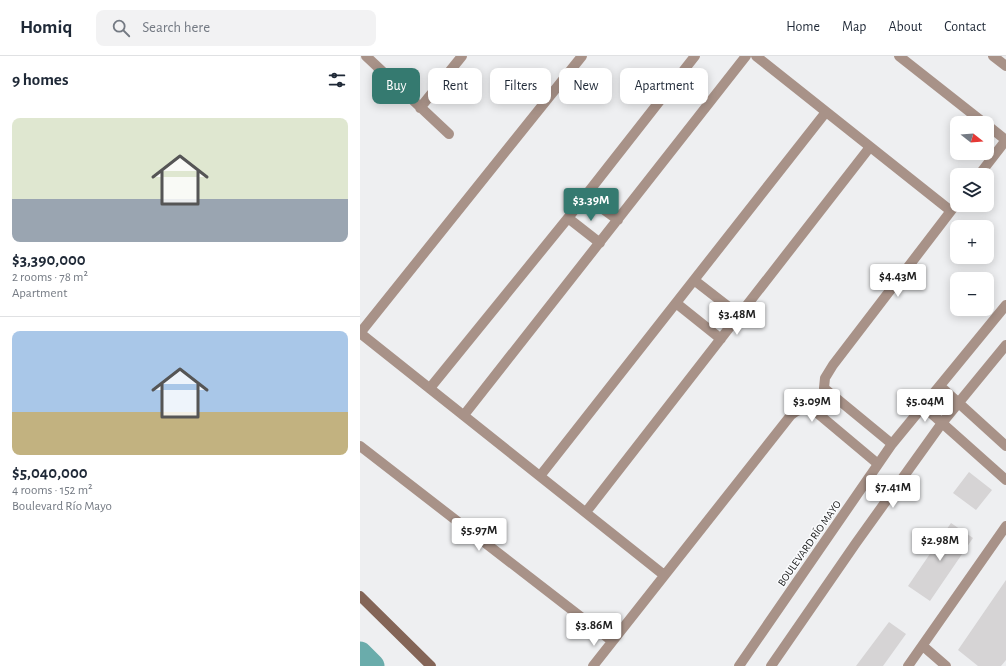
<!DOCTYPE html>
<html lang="en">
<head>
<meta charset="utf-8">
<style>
	:root { --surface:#fff; --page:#f2f2f3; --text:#1f2937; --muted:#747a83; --line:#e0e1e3; --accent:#357a70 }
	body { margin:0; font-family:"Alegreya Sans",sans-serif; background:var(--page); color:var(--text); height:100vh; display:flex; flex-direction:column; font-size:15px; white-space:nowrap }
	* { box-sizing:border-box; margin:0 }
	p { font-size:13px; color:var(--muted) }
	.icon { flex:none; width:22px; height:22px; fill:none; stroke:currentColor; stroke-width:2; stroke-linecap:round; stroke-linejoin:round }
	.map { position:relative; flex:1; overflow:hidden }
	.sheet { display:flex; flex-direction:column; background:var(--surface); width:360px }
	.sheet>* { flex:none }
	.hud { position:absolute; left:12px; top:12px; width:380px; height:36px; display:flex; gap:8px }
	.needle { width:26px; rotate:107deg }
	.fabs { position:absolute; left:590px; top:60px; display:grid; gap:8px }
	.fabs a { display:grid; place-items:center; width:44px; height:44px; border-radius:8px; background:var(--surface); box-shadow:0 2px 10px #0003; font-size:20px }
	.price { position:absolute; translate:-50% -34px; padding:0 9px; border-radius:4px; background:#fff; color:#222; font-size:13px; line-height:26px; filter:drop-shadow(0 1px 2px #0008) }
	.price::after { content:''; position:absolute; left:50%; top:24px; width:12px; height:9px; margin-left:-6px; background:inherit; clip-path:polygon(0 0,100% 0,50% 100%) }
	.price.on { background:var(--accent); color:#fff }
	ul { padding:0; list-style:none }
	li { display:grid; align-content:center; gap:8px; height:212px; padding:0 12px }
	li+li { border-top:1px solid var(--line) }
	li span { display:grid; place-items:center; height:124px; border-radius:8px; color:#555 }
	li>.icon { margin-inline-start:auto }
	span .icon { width:72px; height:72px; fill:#fffc; stroke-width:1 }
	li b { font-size:17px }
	h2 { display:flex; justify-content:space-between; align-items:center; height:48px; padding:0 12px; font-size:17px }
	.tag { padding:0 14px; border-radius:8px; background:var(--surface); box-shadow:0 2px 10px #0003; font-size:14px; line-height:36px }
	.tag.on { background:var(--accent); color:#fff }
	header { display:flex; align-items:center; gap:24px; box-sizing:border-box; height:56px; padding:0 20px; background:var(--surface); border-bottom:1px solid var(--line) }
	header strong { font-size:19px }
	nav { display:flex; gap:22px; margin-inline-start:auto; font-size:14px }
	.search { width:280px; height:36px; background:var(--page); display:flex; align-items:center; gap:10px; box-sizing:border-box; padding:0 14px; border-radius:8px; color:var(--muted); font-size:15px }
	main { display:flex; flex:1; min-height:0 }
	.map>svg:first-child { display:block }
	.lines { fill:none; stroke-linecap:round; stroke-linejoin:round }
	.river { stroke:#6aacab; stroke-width:25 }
	.building { fill:#d6d4d5 }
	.street { stroke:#a89288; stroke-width:10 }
	.secondary { stroke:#846557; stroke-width:10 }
	.labels { text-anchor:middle; stroke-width:3; stroke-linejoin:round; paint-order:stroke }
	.street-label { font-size:11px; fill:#222323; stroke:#fbfcfe }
</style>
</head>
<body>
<header>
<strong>Homiq</strong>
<div class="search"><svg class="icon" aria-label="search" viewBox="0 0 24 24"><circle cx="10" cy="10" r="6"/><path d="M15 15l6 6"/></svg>Search here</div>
<nav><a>Home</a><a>Map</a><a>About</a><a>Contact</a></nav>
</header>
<main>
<section class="sheet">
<h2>9 homes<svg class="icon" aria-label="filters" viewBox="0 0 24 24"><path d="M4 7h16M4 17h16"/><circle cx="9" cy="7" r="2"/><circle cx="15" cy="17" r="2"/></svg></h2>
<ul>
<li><span style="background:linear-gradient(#dfe7d0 65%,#9aa5b1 0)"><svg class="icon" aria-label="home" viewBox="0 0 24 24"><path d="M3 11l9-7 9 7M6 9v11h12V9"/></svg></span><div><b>$3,390,000</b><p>2 rooms · 78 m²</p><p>Apartment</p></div></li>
<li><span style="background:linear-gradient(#a9c7e8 65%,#c2b280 0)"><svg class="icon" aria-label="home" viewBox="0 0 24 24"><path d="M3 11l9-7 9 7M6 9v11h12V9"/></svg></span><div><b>$5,040,000</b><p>4 rooms · 152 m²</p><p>Boulevard Río Mayo</p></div></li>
</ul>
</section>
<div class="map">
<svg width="646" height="610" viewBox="0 0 646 610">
	<rect width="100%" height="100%" fill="#eeeff1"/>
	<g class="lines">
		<path class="river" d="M 0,598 L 12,610"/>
	</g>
	<path class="building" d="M 609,416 L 632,434 L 616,454 L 593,437 Z
		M 591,467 L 613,482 L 570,545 L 548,530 Z
		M 646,524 L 646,604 L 641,610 L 618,610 L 598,594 Z
		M 529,566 L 546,578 L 523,610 L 496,610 Z"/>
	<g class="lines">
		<path class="street" d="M 6,0 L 89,78
			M 396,0 L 591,155
			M 539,0 L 624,67
			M 633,0 L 646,10
			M 60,52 L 102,0
			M 627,69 L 646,84
			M 619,119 L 646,84
			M 225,140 L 258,164
			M 208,162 L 240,187
			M 334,224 L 379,259
			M 316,247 L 361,283
			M 0,277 L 304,519
			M 0,277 L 222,0
			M 580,330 L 646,390
			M 70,332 L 208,162 L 335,0
			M 563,350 L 646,424
			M 104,359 L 386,0
			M 532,388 L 464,332 L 465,322 L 473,309 L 597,147
			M 0,390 L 252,585
			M 180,420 L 466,56
			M 226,456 L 510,91
			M 563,590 L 586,610
			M 233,610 L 431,359 C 440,352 445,352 456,356 L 518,408
			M 379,610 L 532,388 L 646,249
			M 411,610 L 496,487 L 582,367 L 646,289
			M 548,610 L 646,470"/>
		<path class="secondary" d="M 0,540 L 71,610"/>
	</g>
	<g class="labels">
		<g class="street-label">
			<text transform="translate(449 487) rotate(-55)" y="4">BOULEVARD RÍO MAYO</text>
		</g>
	</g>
</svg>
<div class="fabs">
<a><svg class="needle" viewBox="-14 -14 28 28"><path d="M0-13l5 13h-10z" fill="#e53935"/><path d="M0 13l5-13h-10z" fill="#747a83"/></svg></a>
<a><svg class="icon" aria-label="layers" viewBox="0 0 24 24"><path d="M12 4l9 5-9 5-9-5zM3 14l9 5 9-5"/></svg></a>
<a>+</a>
<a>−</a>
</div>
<b class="price on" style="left:231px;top:166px">$3.39M</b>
<b class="price" style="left:538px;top:242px">$4.43M</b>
<b class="price" style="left:377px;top:280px">$3.48M</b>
<b class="price" style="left:452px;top:367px">$3.09M</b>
<b class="price" style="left:565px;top:367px">$5.04M</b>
<b class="price" style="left:533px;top:453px">$7.41M</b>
<b class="price" style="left:119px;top:496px">$5.97M</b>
<b class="price" style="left:580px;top:506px">$2.98M</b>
<b class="price" style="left:234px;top:591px">$3.86M</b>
<div class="hud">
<a class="tag on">Buy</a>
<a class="tag">Rent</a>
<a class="tag">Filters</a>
<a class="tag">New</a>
<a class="tag">Apartment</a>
</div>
</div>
</main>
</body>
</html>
